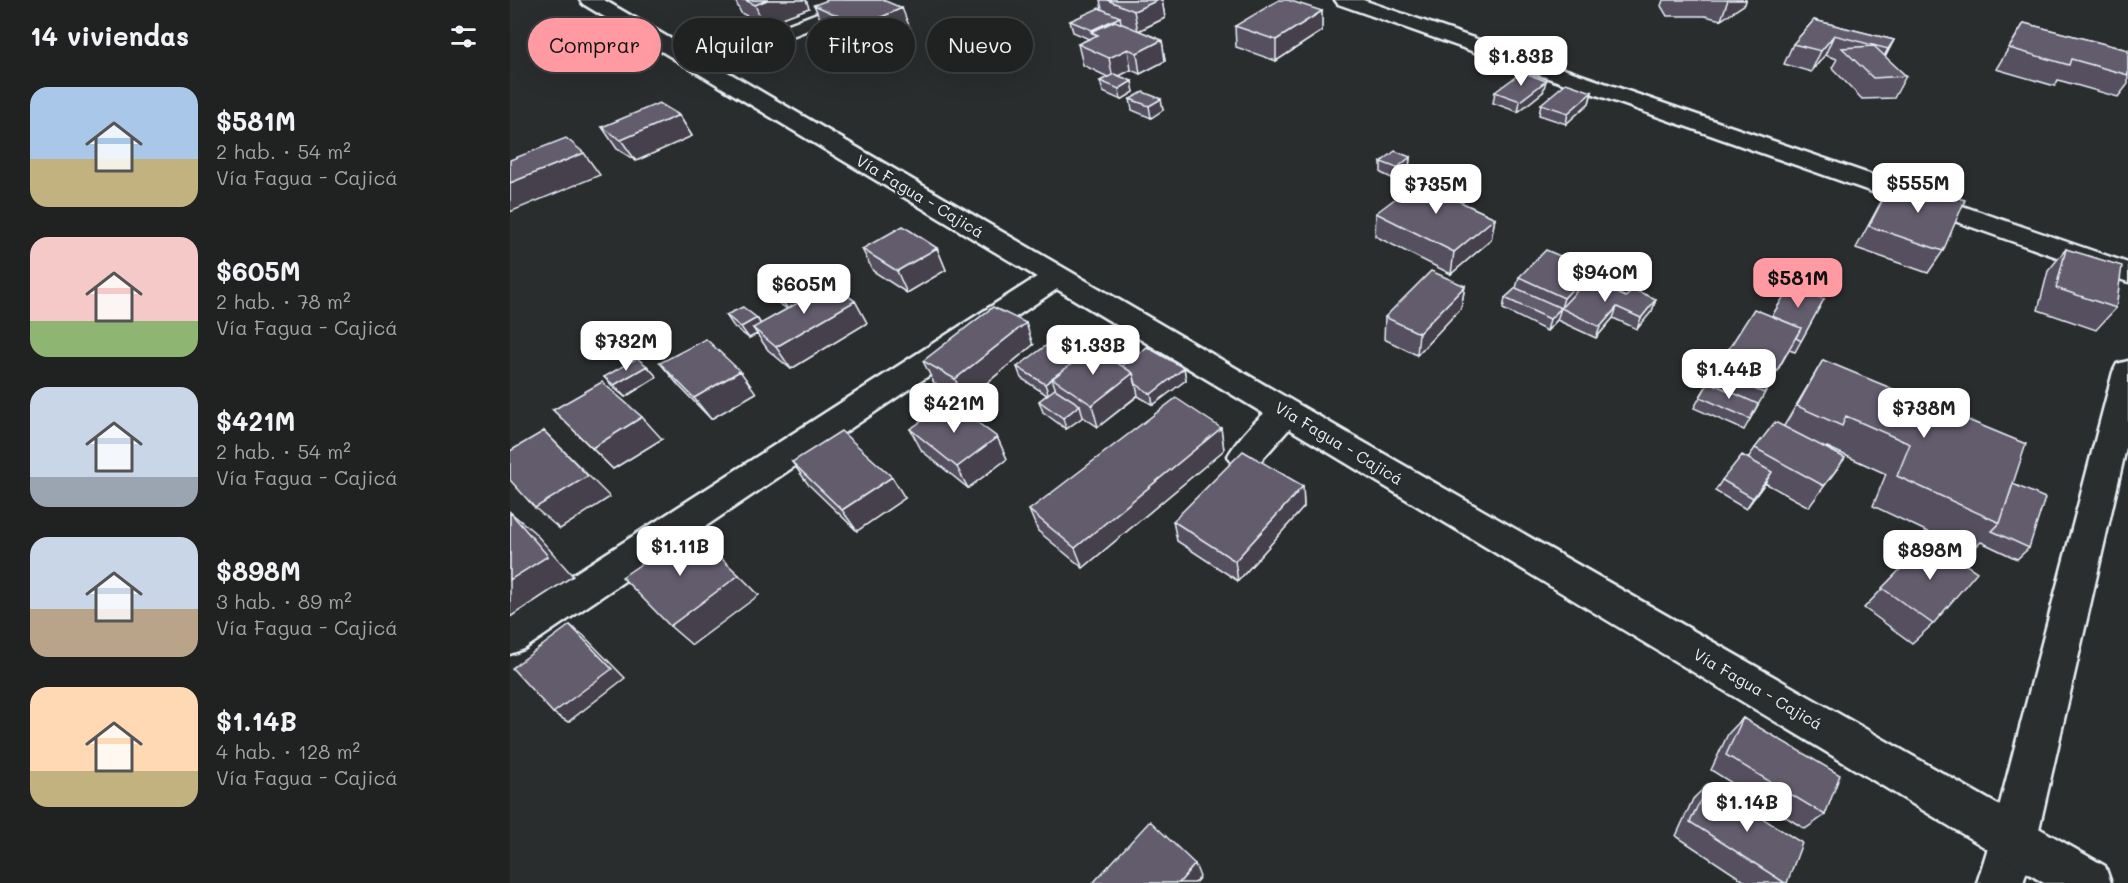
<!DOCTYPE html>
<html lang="es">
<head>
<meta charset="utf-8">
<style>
	:root { --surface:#202222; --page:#282a2a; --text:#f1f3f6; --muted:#a2a4a5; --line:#3d3f40; --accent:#ff9aa2 }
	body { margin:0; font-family:Mali,sans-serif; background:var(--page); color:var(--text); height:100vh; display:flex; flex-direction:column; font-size:22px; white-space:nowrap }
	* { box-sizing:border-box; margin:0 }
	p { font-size:20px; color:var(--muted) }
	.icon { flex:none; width:33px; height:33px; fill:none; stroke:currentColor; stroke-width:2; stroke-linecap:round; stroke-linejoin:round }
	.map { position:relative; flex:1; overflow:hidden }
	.sheet { display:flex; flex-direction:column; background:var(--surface); width:510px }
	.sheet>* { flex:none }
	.guide { position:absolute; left:18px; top:18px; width:570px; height:54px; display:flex; gap:12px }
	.price { position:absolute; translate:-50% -51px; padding:0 14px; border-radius:12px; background:#fff; color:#222; font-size:20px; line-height:39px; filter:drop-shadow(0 2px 3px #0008) }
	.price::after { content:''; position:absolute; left:50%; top:36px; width:18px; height:14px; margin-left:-9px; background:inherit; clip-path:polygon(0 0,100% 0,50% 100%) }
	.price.active { background:var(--accent); color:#111 }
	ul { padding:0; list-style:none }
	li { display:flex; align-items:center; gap:18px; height:150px; padding:0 30px }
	li span { display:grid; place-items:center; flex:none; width:168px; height:120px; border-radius:18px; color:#555 }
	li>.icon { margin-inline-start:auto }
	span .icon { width:72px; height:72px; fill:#fffc; stroke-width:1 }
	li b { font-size:26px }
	h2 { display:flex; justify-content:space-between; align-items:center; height:72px; padding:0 30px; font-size:26px }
	.tag { padding:0 21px; border-radius:27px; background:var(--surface); box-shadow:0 6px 24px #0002,0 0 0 2px var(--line); font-size:21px; line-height:54px }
	.tag.active { background:var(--accent); color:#111 }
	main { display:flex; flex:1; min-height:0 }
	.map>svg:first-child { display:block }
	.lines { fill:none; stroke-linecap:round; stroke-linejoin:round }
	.street-casing { stroke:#e8f1f8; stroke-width:5 }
	.secondary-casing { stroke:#e8f1f8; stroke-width:5 }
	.street { fill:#2a2d2e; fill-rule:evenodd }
	.secondary { fill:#2a2d2e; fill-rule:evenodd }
	.wall { fill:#554f5e; stroke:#e8f1f8; stroke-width:1.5 }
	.shaded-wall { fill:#45404c; stroke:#e8f1f8; stroke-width:1.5 }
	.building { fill:#635c6d; stroke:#e8f1f8; stroke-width:1.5 }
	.labels { text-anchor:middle; stroke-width:4.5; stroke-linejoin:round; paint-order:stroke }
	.street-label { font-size:16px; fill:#e8f1f8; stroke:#2a2d2e }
</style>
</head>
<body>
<main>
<section class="sheet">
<h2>14 viviendas<svg class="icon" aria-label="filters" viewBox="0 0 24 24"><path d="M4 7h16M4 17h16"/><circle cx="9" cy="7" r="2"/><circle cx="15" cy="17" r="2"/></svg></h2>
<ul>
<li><span style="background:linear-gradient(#a9c7e8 60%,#c2b280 0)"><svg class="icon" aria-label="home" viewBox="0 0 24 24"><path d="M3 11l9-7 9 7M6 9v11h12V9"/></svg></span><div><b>$581M</b><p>2 hab. · 54 m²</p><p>Vía Fagua - Cajicá</p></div></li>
<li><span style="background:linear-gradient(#f6c9c9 70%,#8fb573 0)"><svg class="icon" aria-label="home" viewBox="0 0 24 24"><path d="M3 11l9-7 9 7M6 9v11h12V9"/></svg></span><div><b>$605M</b><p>2 hab. · 78 m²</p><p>Vía Fagua - Cajicá</p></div></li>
<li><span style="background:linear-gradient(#c9d6e8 75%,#9aa5b1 0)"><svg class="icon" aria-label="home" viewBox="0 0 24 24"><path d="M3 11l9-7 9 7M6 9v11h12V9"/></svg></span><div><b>$421M</b><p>2 hab. · 54 m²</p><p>Vía Fagua - Cajicá</p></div></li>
<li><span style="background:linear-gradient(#c9d6e8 60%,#b9a48a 0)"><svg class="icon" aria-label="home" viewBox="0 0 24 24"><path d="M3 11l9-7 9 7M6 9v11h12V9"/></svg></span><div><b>$898M</b><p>3 hab. · 89 m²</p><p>Vía Fagua - Cajicá</p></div></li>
<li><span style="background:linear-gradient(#ffd9b3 70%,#c2b280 0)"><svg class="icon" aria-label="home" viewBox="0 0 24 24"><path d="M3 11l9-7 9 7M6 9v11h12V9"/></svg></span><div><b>$1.14B</b><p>4 hab. · 128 m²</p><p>Vía Fagua - Cajicá</p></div></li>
</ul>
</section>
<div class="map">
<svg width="1618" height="883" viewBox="0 0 1618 883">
	<rect width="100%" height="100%" fill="#2a2d2e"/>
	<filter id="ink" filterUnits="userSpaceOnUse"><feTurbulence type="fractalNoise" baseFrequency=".0167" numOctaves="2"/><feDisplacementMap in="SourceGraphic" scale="12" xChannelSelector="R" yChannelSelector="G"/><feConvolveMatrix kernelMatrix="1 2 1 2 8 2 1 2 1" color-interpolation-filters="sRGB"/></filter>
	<g filter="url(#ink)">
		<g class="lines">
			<defs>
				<path id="street" d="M 341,0 L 368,0 L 365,4 L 197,69 L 190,71 L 183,69 L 179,65 L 183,61 Z
					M 825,0 L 853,0 L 1618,263 L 1618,282 L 828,4 Z
					M 546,268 L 556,271 L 560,277 L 556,283 L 14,649 L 0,654 L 0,615 L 536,271 Z
					M 1618,361 L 1618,439 L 1527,838 L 1513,883 L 1467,883 L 1481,838 L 1603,372 L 1607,364 Z
					M 776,400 L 787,404 L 792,412 L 787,420 L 747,465 L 735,469 L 723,465 L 718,456 C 728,438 757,406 776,400 Z"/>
				<path id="secondary" d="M 70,0 L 94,0 L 834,431 L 1595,866 L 1601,883 L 1534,883 L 73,4 Z"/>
			</defs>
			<use href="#street" class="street-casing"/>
			<use href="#secondary" class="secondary-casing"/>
			<use href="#street" class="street"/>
			<use href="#secondary" class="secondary"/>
		</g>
		<path class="wall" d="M 225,0 L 296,0 L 299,8 L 254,25 L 231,13 Z
			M 590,0 L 652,0 L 655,18 L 629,31 L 652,40 L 655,61 L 630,74 L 621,70 L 609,76 L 624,92 L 611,100 L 593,92 L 590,81 L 598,77 L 573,65 L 568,44 L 579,39 L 563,32 L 560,21 L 592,9 Z
			M 1153,0 L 1236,0 L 1235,4 L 1211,20 L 1195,16 L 1157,16 L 1151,6 Z
			M 304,5 L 400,28 L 359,46 L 313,25 Z
			M 812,11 L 812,31 L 766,61 L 726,47 L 725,26 Z
			M 1304,20 L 1384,40 L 1375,57 L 1396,76 L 1384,98 L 1352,99 L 1322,68 L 1327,59 L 1315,55 L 1301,72 L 1274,64 L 1283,44 Z
			M 1514,23 L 1618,50 L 1618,84 L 1608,97 L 1548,80 L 1545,86 L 1486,69 Z
			M 485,28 L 515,34 L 499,43 L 488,39 Z
			M 985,92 L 1033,92 L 1008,112 L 983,103 Z
			M 1082,92 L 1079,103 L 1056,124 L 1029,115 L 1031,104 Z
			M 620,99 L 653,110 L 641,118 L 622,110 Z
			M 169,115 L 182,136 L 126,161 L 107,149 L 92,127 Z
			M 900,157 L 899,169 L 886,180 L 871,173 L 871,162 Z
			M 1384,178 L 1433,251 L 1418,273 L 1346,248 Z
			M 943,190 L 942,198 L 985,218 L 981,240 L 941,274 L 865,236 L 866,213 Z
			M 427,248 L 436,270 L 397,293 L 363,271 L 352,249 Z
			M 1556,249 L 1606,308 L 1586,330 L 1528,310 L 1538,271 Z
			M 1081,269 L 1077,280 L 1116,297 L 1146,299 L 1142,311 L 1127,329 L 1103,318 L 1086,338 L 1047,320 L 1037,331 L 993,309 L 995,298 L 1006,288 L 1009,277 Z
			M 304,278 L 311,290 L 345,301 L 357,323 L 281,369 L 258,350 L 247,334 L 239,338 L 224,327 L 216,315 L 247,318 L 251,324 L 277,309 L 267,302 L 260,290 Z
			M 955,286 L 951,308 L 907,355 L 874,339 L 875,317 Z
			M 1314,299 L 1285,352 L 1279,350 L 1234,430 L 1184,408 L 1204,372 L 1262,316 Z
			M 523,345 L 455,401 L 424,383 L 413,361 Z
			M 576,353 L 576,354 L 612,366 L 674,368 L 676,380 L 643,405 L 628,396 L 588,427 L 573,417 L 556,429 L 533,412 L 529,401 L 537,395 L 511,378 L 507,367 Z
			M 1313,360 L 1503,484 L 1519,548 L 1507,559 L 1471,542 L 1460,552 L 1363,506 L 1376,474 L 1317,447 L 1316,448 L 1335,458 L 1299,507 L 1255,483 L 1236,509 L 1205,491 L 1212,480 L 1238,458 L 1245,448 L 1274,426 Z
			M 150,363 L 246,393 L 201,419 L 168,385 Z
			M 137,366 L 147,377 L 115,397 L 104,388 L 94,377 Z
			M 43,410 L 152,439 L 103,469 Z
			M 711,428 L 714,450 L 573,568 L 528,531 L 519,510 Z
			M 400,429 L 487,437 L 497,459 L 458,488 L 412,451 Z
			M 282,462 L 395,498 L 347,531 L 298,484 Z
			M 793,486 L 794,507 L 728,581 L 667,541 L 663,521 Z
			M 1419,540 L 1423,624 L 1402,643 L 1354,608 Z
			M 1233,718 L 1315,815 L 1295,829 L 1201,770 L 1218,734 Z
			M 1198,784 L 1277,883 L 1237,883 L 1166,836 L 1183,799 Z"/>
		<path class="shaded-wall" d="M 257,0 L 296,0 L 299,8 L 254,25 L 245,5 Z
			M 648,0 L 652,0 L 655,18 L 628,31 L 624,11 Z
			M 1218,0 L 1236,0 L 1235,4 L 1211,20 Z
			M 392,8 L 400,28 L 359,46 L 351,26 Z
			M 812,11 L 812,31 L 766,61 L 766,40 Z
			M 610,17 L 612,28 L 588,35 L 582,33 L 582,30 Z
			M 512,24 L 515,34 L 499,43 L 496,32 Z
			M 1324,35 L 1315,55 L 1301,72 L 1311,51 Z
			M 652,40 L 655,61 L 630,74 L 627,53 Z
			M 1384,40 L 1373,61 L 1367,70 L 1378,49 Z
			M 618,49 L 621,70 L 603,79 L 599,58 Z
			M 622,81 L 624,92 L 611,100 L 609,89 Z
			M 1036,81 L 1033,92 L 1008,112 L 1010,101 Z
			M 1082,92 L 1079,103 L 1056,124 L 1058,113 Z
			M 651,99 L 653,110 L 641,118 L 639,106 Z
			M 169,115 L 182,136 L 126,161 L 111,140 Z
			M 74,153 L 90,175 L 0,212 L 0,183 Z
			M 900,157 L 899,169 L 886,180 L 887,168 Z
			M 943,190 L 940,212 L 935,195 Z
			M 985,218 L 981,240 L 941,274 L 944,252 Z
			M 427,248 L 436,270 L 397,293 L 387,271 Z
			M 1081,269 L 1074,291 L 1051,308 L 1054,298 Z
			M 304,278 L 311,290 L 278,309 L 270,298 Z
			M 955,286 L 951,308 L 907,355 L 909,333 Z
			M 1146,299 L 1142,311 L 1127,329 L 1131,318 Z
			M 345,301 L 357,323 L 281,369 L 266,347 Z
			M 1107,307 L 1103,318 L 1086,338 L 1090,327 Z
			M 1051,308 L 1047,320 L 1037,331 L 1040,319 Z
			M 247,318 L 254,330 L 243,328 L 247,334 L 239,338 L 231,327 Z
			M 516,323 L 523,345 L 455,401 L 445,379 Z
			M 137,366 L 147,377 L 115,397 L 104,385 Z
			M 674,368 L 676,380 L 643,405 L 641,394 Z
			M 230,371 L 246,393 L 201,419 L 184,398 Z
			M 623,373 L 628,395 L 588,427 L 582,405 Z
			M 542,379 L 546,390 L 539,396 L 535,384 Z
			M 570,405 L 573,417 L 556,429 L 553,418 Z
			M 132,417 L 152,439 L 103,469 L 82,448 Z
			M 711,428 L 714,450 L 573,568 L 565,548 Z
			M 34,431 L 100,497 L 50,529 L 25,508 Z
			M 487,437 L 497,459 L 458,488 L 447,467 Z
			M 1262,472 L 1255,483 L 1236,509 L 1243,498 Z
			M 382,477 L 395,498 L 347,531 L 332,510 Z
			M 793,486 L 794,507 L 728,581 L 725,561 Z
			M 0,512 L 24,532 L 63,576 L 0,617 Z
			M 229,575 L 249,595 L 182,645 L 160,626 Z
			M 60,625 L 73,635 L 115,678 L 58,722 L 43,713 Z
			M 685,864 L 690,877 L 685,883 L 669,883 Z"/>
		<path class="building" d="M 235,0 L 257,0 L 245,5 Z
			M 318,0 L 373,0 L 392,8 L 351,26 L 304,5 Z
			M 597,0 L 648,0 L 624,11 Z
			M 769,0 L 778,0 L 812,11 L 766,40 L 725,26 Z
			M 589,8 L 610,17 L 582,30 L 560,21 Z
			M 502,20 L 512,24 L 496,32 L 485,28 Z
			M 1304,20 L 1384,40 L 1378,49 L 1324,35 L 1311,51 L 1283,44 Z
			M 605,21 L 652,40 L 627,53 L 618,49 L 599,58 L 568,44 L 588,35 L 581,32 Z
			M 1514,23 L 1618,50 L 1618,75 L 1561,59 L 1559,65 L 1499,48 Z
			M 1364,46 L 1396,76 L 1363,78 L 1332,48 Z
			M 1012,72 L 1036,81 L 1010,101 L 985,92 Z
			M 604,74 L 622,81 L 609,89 L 590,81 Z
			M 1056,83 L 1082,92 L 1058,113 L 1031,104 Z
			M 633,92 L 651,99 L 639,106 L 620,99 Z
			M 149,103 L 169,115 L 111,140 L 92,127 Z
			M 56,138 L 74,153 L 0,183 L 0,160 Z
			M 885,151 L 900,157 L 887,168 L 871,162 Z
			M 914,177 L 943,190 L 935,195 L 985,218 L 944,252 L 866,213 Z
			M 1384,178 L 1455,200 L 1433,251 L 1359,226 Z
			M 393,226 L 427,248 L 387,271 L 352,249 Z
			M 1556,249 L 1612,266 L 1606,308 L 1546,288 Z
			M 1036,250 L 1081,269 L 1054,298 L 1009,277 Z
			M 294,271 L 304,278 L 270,298 L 260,290 Z
			M 921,271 L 955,286 L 909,333 L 875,317 Z
			M 1077,280 L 1116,297 L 1122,289 L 1146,299 L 1131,318 L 1107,307 L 1090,327 L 1051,308 Z
			M 322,284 L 345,301 L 266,347 L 243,328 Z
			M 1280,286 L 1314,299 L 1291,341 L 1286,338 L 1291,328 L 1262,316 Z
			M 1006,288 L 1051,308 L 1040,319 L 995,298 Z
			M 233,307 L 247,318 L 231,327 L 216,315 Z
			M 483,307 L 516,323 L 445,379 L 413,361 Z
			M 1244,309 L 1291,328 L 1254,393 L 1204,372 Z
			M 548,337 L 576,353 L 535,384 L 507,367 Z
			M 196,339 L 230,371 L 184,398 L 150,363 Z
			M 637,347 L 674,368 L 641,394 L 626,384 L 623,373 L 612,366 Z
			M 584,348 L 623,373 L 582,405 L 542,378 Z
			M 127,358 L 137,366 L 104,385 L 94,377 Z
			M 1313,360 L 1516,444 L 1490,523 L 1387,476 L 1400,444 L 1336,416 L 1332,426 L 1287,406 Z
			M 92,382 L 132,417 L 82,448 L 43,410 Z
			M 1199,382 L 1248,404 L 1240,419 L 1190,397 Z
			M 545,389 L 570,405 L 553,418 L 529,401 Z
			M 666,398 L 711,428 L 565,548 L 519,510 Z
			M 440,402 L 487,437 L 447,467 L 400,429 Z
			M 1265,422 L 1335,458 L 1314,486 L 1245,448 Z
			M 34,431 L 78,476 L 25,508 L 0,480 L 0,451 Z
			M 331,431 L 382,477 L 332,510 L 282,462 Z
			M 733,451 L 793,486 L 725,561 L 663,521 Z
			M 1232,455 L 1262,472 L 1243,498 L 1212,480 Z
			M 1503,484 L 1535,498 L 1519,548 L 1482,531 L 1490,523 Z
			M 0,512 L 38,556 L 0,580 Z
			M 181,530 L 229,575 L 160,626 L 112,577 Z
			M 1419,540 L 1467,572 L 1423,624 L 1372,588 Z
			M 60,625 L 102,669 L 43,713 L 2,668 Z
			M 1233,718 L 1330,775 L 1315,815 L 1216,755 Z
			M 1198,784 L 1292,843 L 1277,883 L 1275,883 L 1180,822 Z
			M 640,821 L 685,864 L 669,883 L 583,883 Z"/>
	</g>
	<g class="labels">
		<g class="street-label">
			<text transform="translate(410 196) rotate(31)" y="6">Vía Fagua - Cajicá</text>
			<text transform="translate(829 443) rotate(31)" y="6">Vía Fagua - Cajicá</text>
			<text transform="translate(1248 689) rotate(30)" y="6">Vía Fagua - Cajicá</text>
		</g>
	</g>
</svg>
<b class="price" style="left:1011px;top:87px">$1.83B</b>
<b class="price" style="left:1408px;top:214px">$555M</b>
<b class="price" style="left:926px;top:215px">$735M</b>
<b class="price" style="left:1095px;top:303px">$940M</b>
<b class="price active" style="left:1288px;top:309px">$581M</b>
<b class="price" style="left:294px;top:315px">$605M</b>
<b class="price" style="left:116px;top:372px">$732M</b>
<b class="price" style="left:583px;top:376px">$1.33B</b>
<b class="price" style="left:1219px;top:400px">$1.44B</b>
<b class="price" style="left:444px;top:434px">$421M</b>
<b class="price" style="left:1414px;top:439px">$738M</b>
<b class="price" style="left:170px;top:577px">$1.11B</b>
<b class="price" style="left:1420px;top:581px">$898M</b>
<b class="price" style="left:1237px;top:833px">$1.14B</b>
<div class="guide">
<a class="tag active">Comprar</a>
<a class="tag">Alquilar</a>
<a class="tag">Filtros</a>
<a class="tag">Nuevo</a>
</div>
</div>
</main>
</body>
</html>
